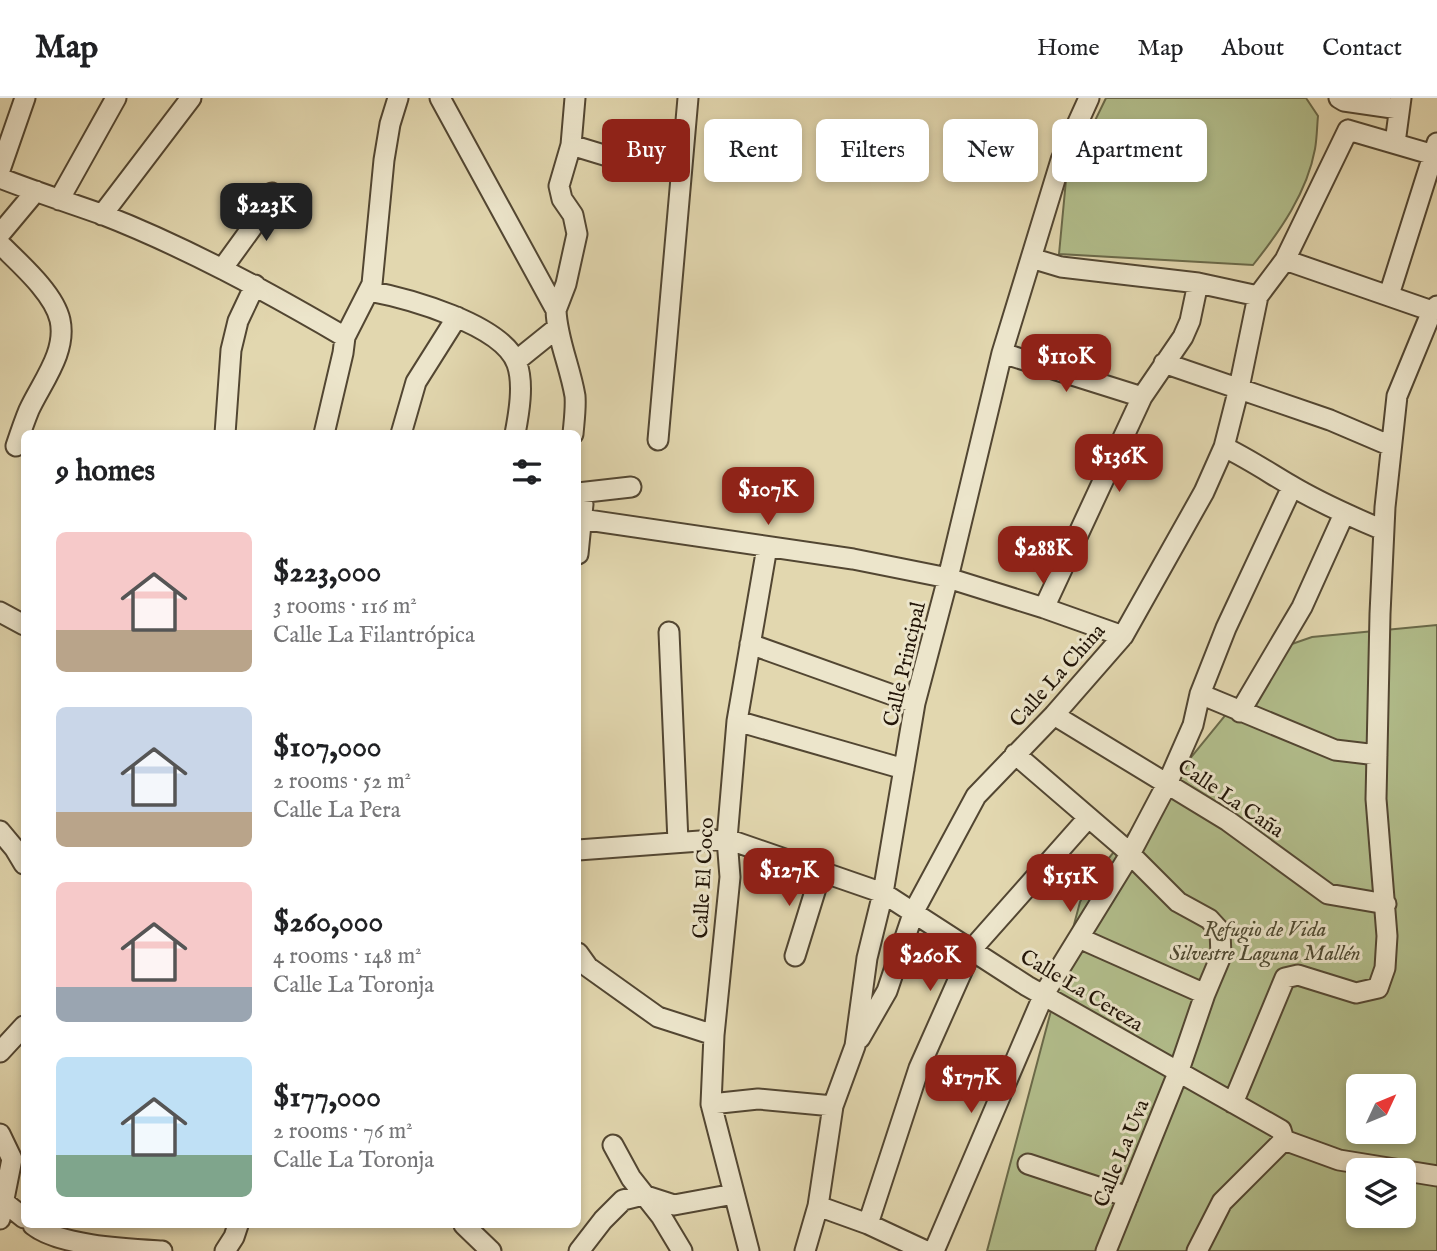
<!DOCTYPE html>
<html lang="en">
<head>
<meta charset="utf-8">
<style>
	:root { --surface:#fff; --page:#f2f2f2; --text:#202124; --muted:#757577; --line:#e0e0e0; --accent:#8f2418 }
	body { margin:0; font-family:"IM FELL English",serif; background:var(--page); color:var(--text); height:100vh; display:flex; flex-direction:column; font-size:26px; white-space:nowrap }
	* { box-sizing:border-box; margin:0 }
	p { font-size:23px; color:var(--muted) }
	.icon { flex:none; width:38px; height:38px; fill:none; stroke:currentColor; stroke-width:2; stroke-linecap:round; stroke-linejoin:round }
	.map { position:relative; flex:1; overflow:hidden }
	.panel { position:absolute; left:21px; top:332px; width:560px; height:798px; display:flex; flex-direction:column; background:var(--surface); border-radius:10px; box-shadow:0 4px 10px #0003 }
	.panel>* { flex:none }
	.top-card { position:absolute; left:602px; top:21px; width:665px; height:63px; display:flex; gap:14px }
	.needle { width:46px; rotate:46deg }
	.fabs { position:absolute; left:1346px; top:976px; display:grid; gap:14px }
	.fabs a { display:grid; place-items:center; width:70px; height:70px; border-radius:10px; background:var(--surface); box-shadow:0 4px 10px #0003; font-size:35px }
	.price { position:absolute; translate:-50% -60px; padding:0 16px; border-radius:14px; background:var(--accent); color:#fff; font-size:23px; line-height:46px; filter:drop-shadow(0 2px 4px #0008) }
	.price::after { content:''; position:absolute; left:50%; top:42px; width:21px; height:16px; margin-left:-10px; background:inherit; clip-path:polygon(0 0,100% 0,50% 100%) }
	.price.on { background:#222; color:#fff }
	ul { padding:0; list-style:none }
	li { display:flex; align-items:center; gap:21px; height:175px; padding:0 35px }
	li span { display:grid; place-items:center; flex:none; width:196px; height:140px; border-radius:10px; color:#555 }
	li>.icon { margin-inline-start:auto }
	span .icon { width:84px; height:84px; fill:#fffc; stroke-width:1 }
	li b { font-size:30px }
	h2 { display:flex; justify-content:space-between; align-items:center; height:84px; padding:0 35px; font-size:30px }
	.pill { padding:0 24px; border-radius:10px; background:var(--surface); box-shadow:0 4px 10px #0003; font-size:24px; line-height:63px }
	.pill.on { background:var(--accent); color:#fff }
	header { display:flex; align-items:center; gap:42px; box-sizing:border-box; height:98px; padding:0 35px; background:var(--surface); border-bottom:2px solid var(--line) }
	header strong { font-size:33px }
	nav { display:flex; gap:38px; margin-inline-start:auto; font-size:24px }
	.map>svg:first-child { display:block }
	.green { fill:#b2be8c; stroke:#6a6a4a; stroke-width:2; fill-rule:evenodd }
	.lines { fill:none; stroke-linecap:round; stroke-linejoin:round }
	.minor-casing { stroke:#524632; stroke-width:23 }
	.minor { stroke:#ece5cb; stroke-width:19 }
	.labels { text-anchor:middle; stroke-width:6; stroke-linejoin:round; paint-order:stroke }
	.street-label { font-size:21px; fill:#221508; stroke:#ece5cb }
	.park-label { font-size:21px; font-style:italic; fill:#4d4830; stroke:#ece5cb }
</style>
</head>
<body>
<header>
<strong>Map</strong>
<nav><a>Home</a><a>Map</a><a>About</a><a>Contact</a></nav>
</header>
<div class="map">
<svg width="1437" height="1153" viewBox="0 0 1437 1153">
	<rect width="100%" height="100%" fill="#e2d7af"/>
	<filter id="stains"><feTurbulence type="fractalNoise" baseFrequency=".00286" numOctaves="4"/><feColorMatrix values="0 0 0 0 .2 0 0 0 0 .09 0 0 0 0 .02 0 0 0 .5 -.17"/></filter>
	<radialGradient id="worn" r=".72"><stop offset=".6" stop-color="#630" stop-opacity="0"/><stop offset="1" stop-color="#630" stop-opacity=".3"/></radialGradient>
	<path class="green" d="M 1106,0 L 1306,0 L 1318,18 C 1317,28 1317,40 1315,51 C 1307,95 1280,133 1253,167 L 1059,156 L 1066,82 Z
		M 1437,527 L 1437,1153 L 987,1153 L 1080,804 L 1091,782 L 1272,560 L 1289,547 L 1312,539 ZM 1358,989 L 1404,989 L 1404,1034 L 1358,1034 ZM 1358,1073 L 1404,1073 L 1404,1118 L 1358,1118 Z"/>
	<g class="lines">
		<defs>
			<path id="minor" d="M 440,0 L 556,212 C 557,241 570,268 575,298 C 576,310 574,324 573,336
				M 1339,0 L 1344,3 L 1399,11
				M 1348,32 L 1437,58
				M 1395,45 L 1401,0
				M 571,47 L 650,71
				M 0,72 L 25,0
				M 0,80 C 33,93 67,104 101,116 C 186,149 266,193 345,239
				M 59,102 L 116,0
				M 102,117 L 191,0
				M 0,136 L 36,93
				M 0,146 C 19,165 54,195 60,222 C 67,254 42,284 29,312 C 24,324 20,336 16,348
				M 1031,160 L 1061,169 L 1198,185 L 1258,198
				M 1285,162 L 1432,213
				M 222,171 L 256,124 L 272,95
				M 369,193 C 406,200 503,226 517,266 C 524,286 519,315 515,336
				M 1389,197 L 1437,45
				M 556,212 L 566,186 L 577,136 L 573,117 L 562,101 L 559,88 L 571,47 L 575,0
				M 1002,255 L 1142,299
				M 516,263 L 557,230
				M 1164,265 L 1330,322 L 1391,348
				M 225,336 L 231,252 L 238,223 L 255,187
				M 324,336 L 343,255 L 345,239 L 372,186 L 384,62 L 390,26 L 398,0
				M 401,336 L 416,284 L 457,219
				M 658,342 L 688,0
				M 1224,349 C 1247,360 1268,374 1290,387 C 1320,405 1352,419 1383,432
				M 578,395 L 631,389
				M 578,399 L 583,406 L 578,456
				M 581,421 L 853,461 L 948,480 L 1044,510 L 1123,538
				M 1044,510 L 1142,299 L 1183,239 L 1190,223 L 1198,185
				M 0,514 L 24,527
				M 669,534 L 678,744
				M 750,546 L 915,605
				M 1200,596 L 1335,652 L 1377,657
				M 1240,614 L 1302,509 L 1344,416
				M 1054,617 L 1228,723 L 1328,796 L 1386,806
				M 737,623 L 904,671
				M 1015,656 L 1123,749 L 1178,804 L 1209,821 L 1220,833 L 1221,858 L 1205,896 L 1178,975 L 1106,1153
				M 0,733 L 15,751 L 24,766
				M 578,752 L 727,741 L 883,795 L 1027,888 L 1281,1032 L 1284,1042 L 1222,1104 L 1197,1153
				M 1079,840 L 1205,896
				M 578,855 L 588,869 L 658,919 L 714,937
				M 795,858 L 821,774
				M 860,940 L 887,893 L 914,813 L 976,698 L 1054,617 L 1123,538 L 1204,394 L 1224,349 L 1239,290 L 1258,198 L 1285,162 L 1348,32
				M 0,954 L 24,928
				M 1233,1005 L 1285,880 L 1298,877 L 1356,895 L 1378,890 L 1385,870 L 1387,838 L 1376,701 L 1380,516 L 1385,409 L 1397,298 L 1432,213 L 1437,208
				M 711,1006 L 758,1001 L 833,1008
				M 0,1036 L 12,1061 L 0,1121
				M 1284,1042 L 1339,1062 L 1437,1078
				M 613,1047 L 631,1080 L 661,1118 L 682,1153
				M 1028,1066 L 1128,1099
				M 0,1101 L 24,1120
				M 818,1108 L 868,1126 L 926,1153
				M 868,1126 L 919,970 L 972,851 L 1088,720
				M 33,1127 C 59,1148 128,1151 162,1153
				M 464,1127 L 491,1153
				M 225,1153 L 234,1139 L 238,1127
				M 579,1153 L 603,1122 L 623,1102 L 643,1097 L 674,1107 L 734,1096
				M 749,1153 L 711,1006 L 714,937 L 730,779 L 727,741 L 737,623 L 767,449
				M 805,1153 L 818,1108 L 833,1008 L 855,948 L 867,860 L 883,795 L 915,605 L 948,480 L 1002,255 L 1061,62 L 1089,0
				M 934,1153 L 1044,896 L 1129,758 L 1168,684 L 1193,627 L 1200,596 L 1226,530 L 1292,389"/>
		</defs>
		<use href="#minor" class="minor-casing"/>
		<use href="#minor" class="minor"/>
	</g>
	<g class="labels">
		<g class="street-label">
			<text transform="translate(904 566) rotate(-77)" y="7">Calle Principal</text>
			<text transform="translate(1057 577) rotate(-48)" y="7">Calle La China</text>
			<text transform="translate(1231 700) rotate(34)" y="7">Calle La Caña</text>
			<text transform="translate(703 780) rotate(-87)" y="7">Calle El Coco</text>
			<text transform="translate(1082 892) rotate(31)" y="7">Calle La Cereza</text>
			<text transform="translate(1121 1055) rotate(-68)" y="7">Calle La Uva</text>
		</g>
		<g class="park-label">
			<text x="1265" y="838">Refugio de Vida<tspan x="1265" dy="24">Silvestre Laguna Mallén</tspan></text>
		</g>
	</g>
	<rect width="100%" height="100%" filter="url(#stains)"/>
	<rect width="100%" height="100%" fill="url(#worn)"/>
</svg>
<div class="fabs">
<a><svg class="needle" viewBox="-14 -14 28 28"><path d="M0-13l5 13h-10z" fill="#e53935"/><path d="M0 13l5-13h-10z" fill="#757577"/></svg></a>
<a><svg class="icon" aria-label="layers" viewBox="0 0 24 24"><path d="M12 4l9 5-9 5-9-5zM3 14l9 5 9-5"/></svg></a>
</div>
<b class="price on" style="left:266px;top:145px">$223K</b>
<b class="price" style="left:1066px;top:296px">$110K</b>
<b class="price" style="left:1119px;top:396px">$136K</b>
<b class="price" style="left:768px;top:429px">$107K</b>
<b class="price" style="left:1043px;top:488px">$288K</b>
<b class="price" style="left:789px;top:810px">$127K</b>
<b class="price" style="left:1070px;top:816px">$151K</b>
<b class="price" style="left:930px;top:895px">$260K</b>
<b class="price" style="left:971px;top:1017px">$177K</b>
<div class="top-card">
<a class="pill on">Buy</a>
<a class="pill">Rent</a>
<a class="pill">Filters</a>
<a class="pill">New</a>
<a class="pill">Apartment</a>
</div>
<section class="panel">
<h2>9 homes<svg class="icon" aria-label="filters" viewBox="0 0 24 24"><path d="M4 7h16M4 17h16"/><circle cx="9" cy="7" r="2"/><circle cx="15" cy="17" r="2"/></svg></h2>
<ul>
<li><span style="background:linear-gradient(#f6c9c9 70%,#b9a48a 0)"><svg class="icon" aria-label="home" viewBox="0 0 24 24"><path d="M3 11l9-7 9 7M6 9v11h12V9"/></svg></span><div><b>$223,000</b><p>3 rooms · 116 m²</p><p>Calle La Filantrópica</p></div></li>
<li><span style="background:linear-gradient(#c9d6e8 75%,#b9a48a 0)"><svg class="icon" aria-label="home" viewBox="0 0 24 24"><path d="M3 11l9-7 9 7M6 9v11h12V9"/></svg></span><div><b>$107,000</b><p>2 rooms · 52 m²</p><p>Calle La Pera</p></div></li>
<li><span style="background:linear-gradient(#f6c9c9 75%,#9aa5b1 0)"><svg class="icon" aria-label="home" viewBox="0 0 24 24"><path d="M3 11l9-7 9 7M6 9v11h12V9"/></svg></span><div><b>$260,000</b><p>4 rooms · 148 m²</p><p>Calle La Toronja</p></div></li>
<li><span style="background:linear-gradient(#bfe0f5 70%,#7fa58c 0)"><svg class="icon" aria-label="home" viewBox="0 0 24 24"><path d="M3 11l9-7 9 7M6 9v11h12V9"/></svg></span><div><b>$177,000</b><p>2 rooms · 76 m²</p><p>Calle La Toronja</p></div></li>
</ul>
</section>
</div>
</body>
</html>
